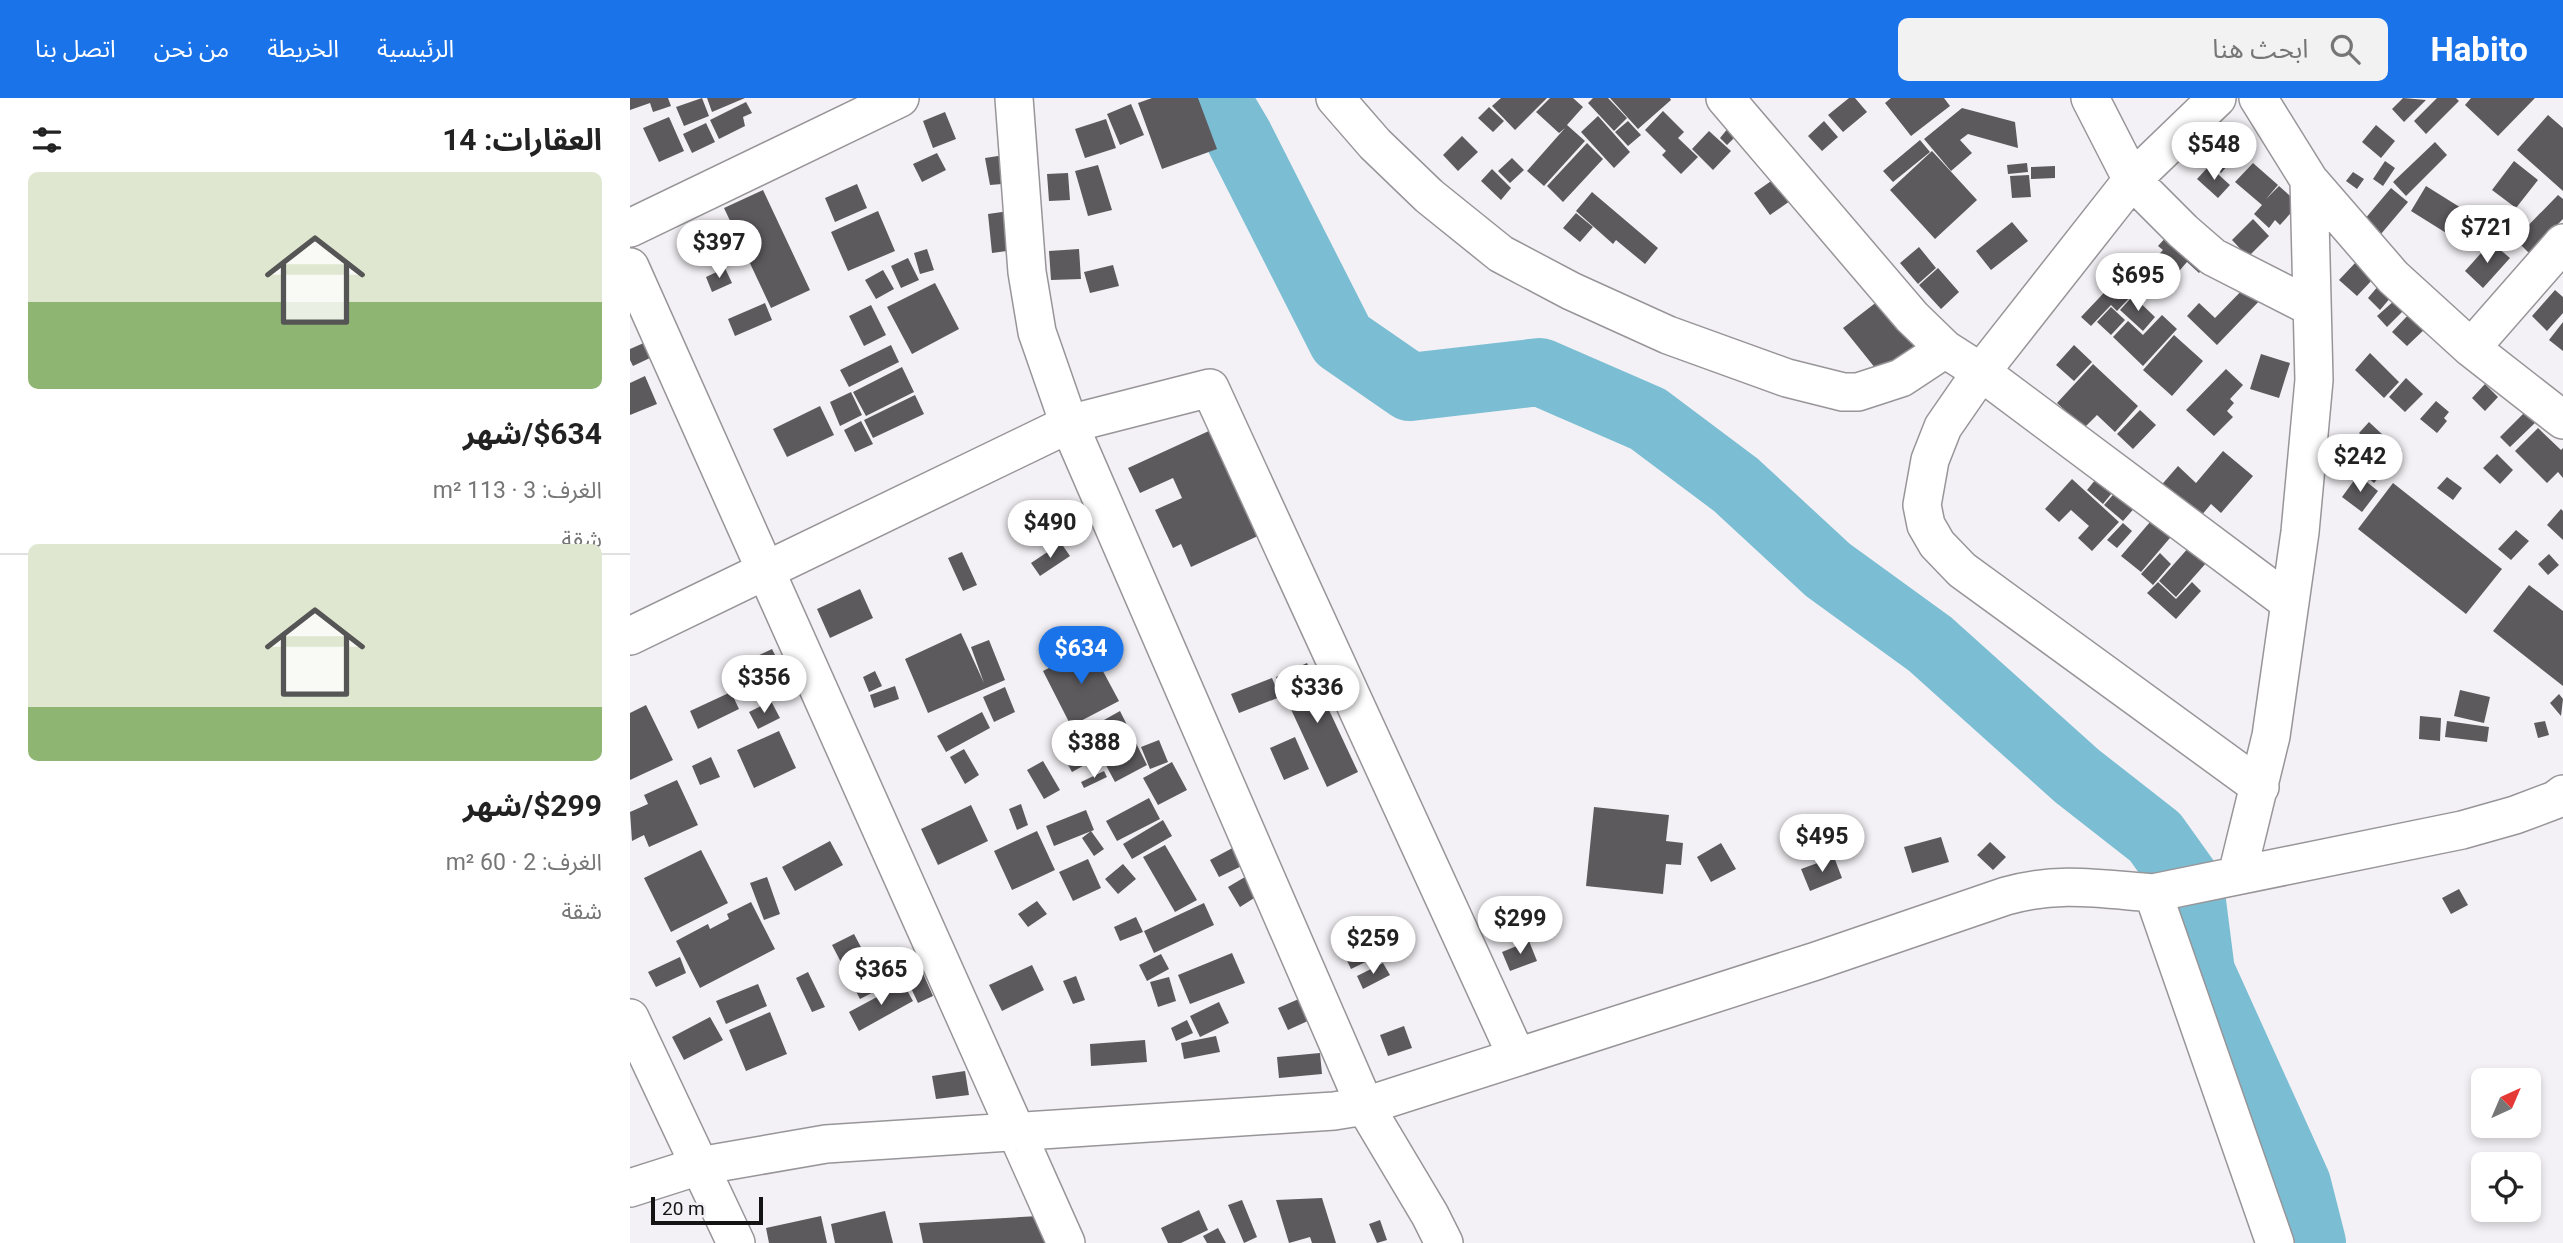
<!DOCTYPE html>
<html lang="ar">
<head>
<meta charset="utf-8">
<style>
	:root { --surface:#fff; --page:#f2f2f2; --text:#222; --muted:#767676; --line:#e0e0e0; --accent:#1a73e8 }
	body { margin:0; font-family:Roboto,"Noto Sans Arabic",sans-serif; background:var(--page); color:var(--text); direction:rtl; height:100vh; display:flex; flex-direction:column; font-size:26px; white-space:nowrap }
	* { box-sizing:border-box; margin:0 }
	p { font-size:23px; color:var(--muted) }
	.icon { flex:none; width:38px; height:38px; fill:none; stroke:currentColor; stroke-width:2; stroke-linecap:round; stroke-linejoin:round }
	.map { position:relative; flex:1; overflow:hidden; direction:ltr }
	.details { display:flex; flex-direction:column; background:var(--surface); width:630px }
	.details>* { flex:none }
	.needle { width:46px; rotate:44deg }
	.buttons { position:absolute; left:1841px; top:970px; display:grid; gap:14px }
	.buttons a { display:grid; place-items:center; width:70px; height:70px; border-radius:10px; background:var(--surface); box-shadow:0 4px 10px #0003; font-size:35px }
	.scale { position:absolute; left:21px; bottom:18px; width:112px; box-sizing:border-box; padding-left:7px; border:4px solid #141415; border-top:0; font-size:19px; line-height:24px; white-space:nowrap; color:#141415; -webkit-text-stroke:5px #f3f1f5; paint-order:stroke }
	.price { position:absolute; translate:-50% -60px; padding:0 16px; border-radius:24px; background:#fff; color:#222; font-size:23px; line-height:46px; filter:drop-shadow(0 2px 4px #0008) }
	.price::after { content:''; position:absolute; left:50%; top:42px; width:21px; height:16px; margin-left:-10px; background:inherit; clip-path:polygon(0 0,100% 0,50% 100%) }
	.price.selected { background:var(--accent); color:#fff }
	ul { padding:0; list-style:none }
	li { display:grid; align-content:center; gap:14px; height:371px; padding:0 28px }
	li+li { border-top:2px solid var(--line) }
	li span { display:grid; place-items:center; height:217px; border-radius:10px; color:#555 }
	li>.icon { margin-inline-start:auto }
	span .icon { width:126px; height:126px; fill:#fffc; stroke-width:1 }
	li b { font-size:30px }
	h2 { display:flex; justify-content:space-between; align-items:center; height:84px; padding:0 28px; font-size:30px }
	header { display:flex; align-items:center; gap:42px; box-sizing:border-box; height:98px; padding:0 35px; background:var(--accent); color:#fff }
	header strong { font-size:33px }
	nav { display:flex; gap:38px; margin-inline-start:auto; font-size:24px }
	.search { width:490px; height:63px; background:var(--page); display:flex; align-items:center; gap:18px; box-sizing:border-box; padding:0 24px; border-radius:10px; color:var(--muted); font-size:26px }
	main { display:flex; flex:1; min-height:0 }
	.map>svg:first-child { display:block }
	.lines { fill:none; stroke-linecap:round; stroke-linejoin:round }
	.river { stroke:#7bbed3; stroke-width:68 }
	.building { fill:#5c5a5d }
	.street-casing { stroke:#989599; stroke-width:40 }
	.street { stroke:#fff; stroke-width:37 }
</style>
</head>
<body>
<header>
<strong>Habito</strong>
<div class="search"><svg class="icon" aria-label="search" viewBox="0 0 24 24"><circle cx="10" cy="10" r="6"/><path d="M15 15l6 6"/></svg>ابحث هنا</div>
<nav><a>الرئيسية</a><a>الخريطة</a><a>من نحن</a><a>اتصل بنا</a></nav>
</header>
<main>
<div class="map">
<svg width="1933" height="1145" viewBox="0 0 1933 1145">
	<rect width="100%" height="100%" fill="#f3f1f5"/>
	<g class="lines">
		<path class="river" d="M 586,0 L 609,39 L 712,242 L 780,289 L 910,274 L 1018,321 L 1106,387 L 1198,472 L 1300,546 L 1447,678 L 1525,739 L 1560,788 L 1571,874 L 1667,1086 L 1682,1145"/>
	</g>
	<path class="building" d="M 0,0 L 38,0 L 41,8 L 23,14 L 20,5 L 0,12 Z
		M 72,0 L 79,18 L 54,28 L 46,9 Z
		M 77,0 L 115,0 L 82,14 Z
		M 522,0 L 568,0 L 587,51 L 532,71 L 508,5 Z
		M 871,0 L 917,0 L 885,32 L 862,8 Z
		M 920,0 L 943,0 L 953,9 L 937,27 L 955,43 L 914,88 L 897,73 L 935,30 L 929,35 L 906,14 Z
		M 963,0 L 978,0 L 997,20 L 984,33 L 958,5 Z
		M 980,0 L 1040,0 L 1041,2 L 1008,31 Z
		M 1219,0 L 1225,0 L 1237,14 L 1213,34 L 1198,17 Z
		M 1261,0 L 1314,0 L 1320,8 L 1281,38 L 1255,5 Z
		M 1773,0 L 1796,2 L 1774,24 L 1762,11 Z
		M 1807,0 L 1826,0 L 1829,3 L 1796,36 L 1784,23 Z
		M 1841,0 L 1905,0 L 1868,38 L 1835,7 Z
		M 116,4 L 122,15 L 113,19 L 115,28 L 89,41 L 80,22 Z
		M 501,6 L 514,37 L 490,47 L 477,16 Z
		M 859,9 L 874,23 L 863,34 L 848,20 Z
		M 1332,10 L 1385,24 L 1388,50 L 1338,36 L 1330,42 L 1342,55 L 1321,73 L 1294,41 Z
		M 1033,13 L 1054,34 L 1048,40 L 1068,59 L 1051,76 L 1032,57 L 1036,53 L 1015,32 Z
		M 315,14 L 326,41 L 303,50 L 293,23 Z
		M 1918,17 L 1933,30 L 1933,93 L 1887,52 Z
		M 968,18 L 1000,54 L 984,70 L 951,34 Z
		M 39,19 L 54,53 L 29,64 L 13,30 Z
		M 476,21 L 486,50 L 455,60 L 445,31 Z
		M 998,23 L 1011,37 L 998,48 L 985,34 Z
		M 1194,23 L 1208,39 L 1192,53 L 1178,38 Z
		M 76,25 L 85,44 L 62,55 L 53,36 Z
		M 1746,27 L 1765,43 L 1751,60 L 1732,44 Z
		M 1099,29 L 1107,37 L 1097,47 L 1090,40 Z
		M 1079,33 L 1101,53 L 1083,72 L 1062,51 Z
		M 832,38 L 848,54 L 828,73 L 813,57 Z
		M 1290,42 L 1300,54 L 1263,84 L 1253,73 Z
		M 1805,44 L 1817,57 L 1776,98 L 1763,84 Z
		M 957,45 L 973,61 L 933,104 L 917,88 Z
		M 1596,49 L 1606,58 L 1591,75 L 1581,66 Z
		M 1302,53 L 1347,102 L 1305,141 L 1260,92 Z
		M 307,55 L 316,72 L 292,84 L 283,66 Z
		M 381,56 L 384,85 L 360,87 L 355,60 Z
		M 882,60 L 894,72 L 880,85 L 868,73 Z
		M 1755,63 L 1765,70 L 1753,88 L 1743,81 Z
		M 1884,63 L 1908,82 L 1886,110 L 1862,92 Z
		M 1397,65 L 1398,74 L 1378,76 L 1377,67 Z
		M 1623,65 L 1648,87 L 1636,101 L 1649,88 L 1669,106 L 1650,127 L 1645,122 L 1639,130 L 1624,116 L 1632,107 L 1605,84 Z
		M 468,67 L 482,112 L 458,118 L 445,73 Z
		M 1425,68 L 1425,80 L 1401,81 L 1401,69 Z
		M 1579,68 L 1600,87 L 1588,100 L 1567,81 Z
		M 862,71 L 881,90 L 871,102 L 851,83 Z
		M 1723,74 L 1734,81 L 1727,91 L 1716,83 Z
		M 438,75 L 440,102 L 419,103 L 417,76 Z
		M 1399,77 L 1401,99 L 1382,100 L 1380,78 Z
		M 1144,81 L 1160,103 L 1140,117 L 1124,95 Z
		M 227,86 L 237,110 L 205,124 L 195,100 Z
		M 1796,88 L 1844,118 L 1829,143 L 1781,113 Z
		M 1761,90 L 1778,104 L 1751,136 L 1734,122 Z
		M 133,92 L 180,192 L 141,210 L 94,110 Z
		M 962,94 L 1028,150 L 1015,166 L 986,142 L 983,146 L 946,113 Z
		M 1928,97 L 1933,101 L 1933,121 L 1899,155 L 1885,141 Z
		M 386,112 L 391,151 L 362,155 L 358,116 Z
		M 248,113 L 265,153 L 218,173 L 201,134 Z
		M 946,115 L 963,129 L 950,144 L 933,130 Z
		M 1623,121 L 1639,138 L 1618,159 L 1602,142 Z
		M 1382,124 L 1398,143 L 1361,172 L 1346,153 Z
		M 1546,128 L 1582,161 L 1569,175 L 1557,164 L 1535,189 L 1515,171 L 1533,152 L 1528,148 Z
		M 105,144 L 112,158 L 93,167 L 86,152 Z
		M 1861,144 L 1880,160 L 1853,190 L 1835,173 Z
		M 1289,149 L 1306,170 L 1288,186 L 1270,165 Z
		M 297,151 L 304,172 L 290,176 L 284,155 Z
		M 449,151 L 451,181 L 421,182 L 419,153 Z
		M 278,160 L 289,182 L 271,190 L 261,168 Z
		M 1726,164 L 1744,180 L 1727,198 L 1709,182 Z
		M 483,167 L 489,188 L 460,195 L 454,174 Z
		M 95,170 L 102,185 L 82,194 L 76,179 Z
		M 1308,170 L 1329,194 L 1311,211 L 1289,187 Z
		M 253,172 L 264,191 L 246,201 L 235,182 Z
		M 1486,182 L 1502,197 L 1487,213 L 1481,207 L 1461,228 L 1451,219 Z
		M 1620,184 L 1634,198 L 1587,247 L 1557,218 L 1569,205 L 1585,220 Z
		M 305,185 L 329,231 L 282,256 L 257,209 Z
		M 1749,187 L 1762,198 L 1750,212 L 1738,200 Z
		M 1925,192 L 1933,199 L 1933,215 L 1917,233 L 1902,218 Z
		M 1503,198 L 1525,219 L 1513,233 L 1490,212 Z
		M 1765,202 L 1775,211 L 1757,229 L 1747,218 Z
		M 1248,203 L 1289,253 L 1254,281 L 1213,230 Z
		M 135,205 L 142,222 L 105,238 L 98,221 Z
		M 241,207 L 256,237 L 234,248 L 219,218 Z
		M 1481,209 L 1495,222 L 1481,237 L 1467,224 Z
		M 1781,214 L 1797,229 L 1777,248 L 1762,234 Z
		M 1532,217 L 1547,231 L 1513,268 L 1483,239 L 1498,223 L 1513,237 Z
		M 1933,224 L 1933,253 L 1919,242 Z
		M 1544,237 L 1573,263 L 1542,298 L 1513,272 Z
		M 16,244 L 22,259 L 3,268 L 0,262 L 0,251 Z
		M 261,247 L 269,264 L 219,289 L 210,272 Z
		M 1444,247 L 1462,264 L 1444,283 L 1426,267 Z
		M 1740,255 L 1769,284 L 1754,300 L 1725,272 Z
		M 1631,256 L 1660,265 L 1649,300 L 1620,291 Z
		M 1463,266 L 1508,308 L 1485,334 L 1467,317 L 1454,330 L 1427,305 Z
		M 272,269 L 284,294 L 236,318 L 223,294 Z
		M 1596,271 L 1613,287 L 1600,301 L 1604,305 L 1597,313 L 1603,319 L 1584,338 L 1556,312 Z
		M 15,278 L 27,306 L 0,317 L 0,285 Z
		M 1776,280 L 1793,296 L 1775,314 L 1759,299 Z
		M 1855,286 L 1868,299 L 1855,313 L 1842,300 Z
		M 221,294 L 232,317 L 210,328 L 200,304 Z
		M 285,297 L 294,316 L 243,340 L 234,322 Z
		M 1806,303 L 1819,314 L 1814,320 L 1817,323 L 1807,335 L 1790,321 Z
		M 190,308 L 204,337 L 157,359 L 143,331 Z
		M 1510,312 L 1526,327 L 1503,351 L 1487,336 Z
		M 1897,312 L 1908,322 L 1880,349 L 1870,339 Z
		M 231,323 L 243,346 L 225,354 L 214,332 Z
		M 1739,324 L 1754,338 L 1745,349 L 1729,335 Z
		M 1908,330 L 1931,352 L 1933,350 L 1933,380 L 1928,374 L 1917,385 L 1885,353 Z
		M 581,332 L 630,437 L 561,469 L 551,446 L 543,450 L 525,412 L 552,400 L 543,380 L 510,395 L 498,370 Z
		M 1757,340 L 1772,353 L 1744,385 L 1729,372 Z
		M 1593,353 L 1623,378 L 1591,415 L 1581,406 L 1566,424 L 1528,391 L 1548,368 L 1566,385 Z
		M 1867,356 L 1883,372 L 1870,386 L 1853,370 Z
		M 1470,376 L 1486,390 L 1473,406 L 1457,392 Z
		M 1728,377 L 1748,393 L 1732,414 L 1712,399 Z
		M 1817,379 L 1832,390 L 1823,402 L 1807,390 Z
		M 1442,381 L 1489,424 L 1462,453 L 1448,440 L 1459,428 L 1441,412 L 1429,424 L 1415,411 Z
		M 1763,385 L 1872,471 L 1836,516 L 1728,431 Z
		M 1489,390 L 1508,406 L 1493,423 L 1474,407 Z
		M 1931,411 L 1933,413 L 1933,442 L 1917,427 Z
		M 1526,417 L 1545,434 L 1511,474 L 1491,458 Z
		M 1493,425 L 1502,433 L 1487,450 L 1477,442 Z
		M 1886,432 L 1899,443 L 1881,462 L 1868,451 Z
		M 431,445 L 440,458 L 410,478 L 401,465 Z
		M 1560,448 L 1577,464 L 1546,499 L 1529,483 Z
		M 332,454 L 347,487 L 333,493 L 318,460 Z
		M 1530,455 L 1541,466 L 1523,487 L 1511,476 Z
		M 1919,456 L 1929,467 L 1918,477 L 1908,466 Z
		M 1528,484 L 1546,501 L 1562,484 L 1571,493 L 1546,521 L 1517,495 Z
		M 1899,487 L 1933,513 L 1933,588 L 1863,533 Z
		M 230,491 L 243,520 L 200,540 L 187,511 Z
		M 331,535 L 354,585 L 341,549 L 359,542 L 375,582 L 298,615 L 275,561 Z
		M 460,549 L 489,603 L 441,628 L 413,573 Z
		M 142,551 L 159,585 L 137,595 L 121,561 Z
		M 677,565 L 728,674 L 697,689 L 646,579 Z
		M 245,573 L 252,588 L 239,594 L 233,579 Z
		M 642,580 L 650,599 L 609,615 L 601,596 Z
		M 265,588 L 269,601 L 244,610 L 240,597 Z
		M 375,589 L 385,614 L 364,624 L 353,599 Z
		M 1830,592 L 1860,599 L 1854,625 L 1824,618 Z
		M 101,594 L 109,611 L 68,631 L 60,613 Z
		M 1929,596 L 1933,601 L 1931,618 L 1920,605 Z
		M 141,603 L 150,620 L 128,631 L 119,614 Z
		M 16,607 L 43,662 L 0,682 L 0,615 Z
		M 490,613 L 517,667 L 485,684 L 471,658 L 442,674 L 430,652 L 460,635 L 458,631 Z
		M 352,614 L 360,630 L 316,654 L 307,638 Z
		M 1790,618 L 1811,620 L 1810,643 L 1789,641 Z
		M 1817,623 L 1859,629 L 1857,644 L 1815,639 Z
		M 1915,623 L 1919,637 L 1908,640 L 1904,625 Z
		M 149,633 L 166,670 L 124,690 L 107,652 Z
		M 665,639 L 679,671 L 654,682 L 640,650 Z
		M 529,642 L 538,664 L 520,671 L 511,649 Z
		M 334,651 L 349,677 L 335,686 L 320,659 Z
		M 81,659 L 90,679 L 70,687 L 62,668 Z
		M 413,663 L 430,692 L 414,701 L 397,672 Z
		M 542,664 L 557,692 L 528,707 L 513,680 Z
		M 474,673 L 477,679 L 454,690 L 451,684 Z
		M 47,682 L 68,727 L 19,749 L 14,737 L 2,743 L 0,714 L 18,706 L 14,697 Z
		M 519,700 L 530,721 L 487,743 L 476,723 Z
		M 391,706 L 398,727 L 387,732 L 379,711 Z
		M 341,707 L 358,743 L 308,767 L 291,731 Z
		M 964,709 L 1039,717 L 1036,743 L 1053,745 L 1051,767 L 1036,766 L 1033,796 L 956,788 Z
		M 456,712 L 464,732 L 424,748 L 416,728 Z
		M 533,722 L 542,738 L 502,761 L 493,746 Z
		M 407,733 L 425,772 L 382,792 L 364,753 Z
		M 461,733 L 474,751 L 464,758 L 452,740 Z
		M 1311,739 L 1319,764 L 1282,775 L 1274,749 Z
		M 200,743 L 213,767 L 165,793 L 152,769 Z
		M 1360,744 L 1376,759 L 1363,772 L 1347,757 Z
		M 1091,745 L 1106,771 L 1081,784 L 1067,759 Z
		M 610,746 L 620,764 L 589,779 L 580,762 Z
		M 535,747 L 567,802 L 545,814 L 513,759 Z
		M 71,752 L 98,805 L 41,834 L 14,780 Z
		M 1204,759 L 1212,780 L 1180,793 L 1171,771 Z
		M 458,761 L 471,790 L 443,803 L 429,774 Z
		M 493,766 L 506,781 L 488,796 L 475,781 Z
		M 620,776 L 632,795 L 610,809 L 598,789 Z
		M 137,779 L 150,816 L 134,822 L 120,785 Z
		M 1829,791 L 1838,807 L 1821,816 L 1812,800 Z
		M 407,803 L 417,816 L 398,829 L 388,816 Z
		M 121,804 L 145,851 L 70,890 L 46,843 L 78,826 L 80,831 L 99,821 L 97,816 Z
		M 574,805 L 584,827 L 524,855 L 514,833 Z
		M 506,819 L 513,834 L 490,843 L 484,829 Z
		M 740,833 L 752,856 L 721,871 L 710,848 Z
		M 224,836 L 242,870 L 261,860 L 271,880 L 230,901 L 202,847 Z
		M 899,843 L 907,863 L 880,873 L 872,854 Z
		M 602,855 L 615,885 L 560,906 L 548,877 Z
		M 531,856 L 539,871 L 517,883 L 509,867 Z
		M 50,859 L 56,875 L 26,889 L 18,874 Z
		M 753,865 L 760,877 L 733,891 L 727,878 Z
		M 402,867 L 414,892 L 372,913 L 359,887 Z
		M 291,871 L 303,898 L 288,905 L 275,877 Z
		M 178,874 L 195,909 L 182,914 L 166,880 Z
		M 446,878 L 455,902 L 443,906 L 433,883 Z
		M 539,879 L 546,903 L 528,909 L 520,884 Z
		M 273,885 L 283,903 L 229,933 L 219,914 Z
		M 128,886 L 137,908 L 96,926 L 86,903 Z
		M 671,900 L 680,922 L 658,932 L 648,910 Z
		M 589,904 L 599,925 L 570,939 L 560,918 Z
		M 140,914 L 157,956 L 116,973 L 99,932 Z
		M 80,919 L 93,942 L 54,962 L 42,939 Z
		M 557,922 L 563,935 L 546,943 L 541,930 Z
		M 774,928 L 782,950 L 758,958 L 750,937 Z
		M 586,938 L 590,954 L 554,961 L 551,945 Z
		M 515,942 L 517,964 L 461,968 L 460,946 Z
		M 690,955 L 692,976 L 649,980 L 647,959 Z
		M 335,973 L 339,997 L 306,1001 L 302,978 Z
		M 692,1100 L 706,1145 L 682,1145 L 680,1139 L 659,1145 L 646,1102 Z
		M 612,1102 L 627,1139 L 614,1145 L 598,1107 Z
		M 569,1112 L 578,1132 L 551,1145 L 538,1145 L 531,1130 Z
		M 255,1113 L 263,1145 L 205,1145 L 201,1126 Z
		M 191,1118 L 197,1145 L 139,1145 L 136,1130 Z
		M 409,1118 L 415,1145 L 293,1145 L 289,1125 Z
		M 750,1122 L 757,1142 L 747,1145 L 739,1126 Z
		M 588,1130 L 596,1145 L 577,1145 L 573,1138 Z"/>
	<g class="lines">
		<defs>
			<path id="street" d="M 384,0 L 397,174 L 407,234 L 439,326 L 735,1008 L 800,1117 L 814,1145
				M 705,0 L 745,46 L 799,98 L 871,156 L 941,193 L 1038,237 L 1157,280 L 1213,294 L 1228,294 L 1271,280 L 1315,251
				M 1095,0 L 1282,219 L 1315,251 L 1351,274 L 1660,505
				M 1460,0 L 1502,82 L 1553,133 L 1583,159 L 1681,209
				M 1587,0 L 1502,82 L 1351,274 L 1313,329 L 1300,362 L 1292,407 L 1296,427 L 1307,446 L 1332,472 L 1630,689
				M 1628,0 L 1679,82 L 1763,179 L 1841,250 L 1933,322
				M 0,130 L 270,0
				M 0,169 L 436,1145
				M 1841,250 L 1933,145
				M 0,538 L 439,326 L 580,290 L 887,959
				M 1607,777 L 1641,638 L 1670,434 L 1684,282 L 1679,82
				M 1523,795 L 1832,732 L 1885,717 L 1925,702 L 1933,696
				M 0,920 L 106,1145
				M 0,1090 L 69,1068 L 196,1046 L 704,1013 L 735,1008 L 1186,863 L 1376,798 C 1428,783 1471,791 1523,795 L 1645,1145"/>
		</defs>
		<use href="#street" class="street-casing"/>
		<use href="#street" class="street"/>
	</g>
</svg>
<div class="buttons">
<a><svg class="needle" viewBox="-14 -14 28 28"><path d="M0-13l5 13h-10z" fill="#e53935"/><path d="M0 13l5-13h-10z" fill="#767676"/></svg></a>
<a><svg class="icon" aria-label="locate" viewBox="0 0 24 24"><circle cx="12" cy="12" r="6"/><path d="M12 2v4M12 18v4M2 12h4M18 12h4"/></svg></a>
</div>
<div class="scale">20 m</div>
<b class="price" style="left:1584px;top:84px">$548</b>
<b class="price" style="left:1857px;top:167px">$721</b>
<b class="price" style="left:89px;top:182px">$397</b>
<b class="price" style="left:1508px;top:215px">$695</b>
<b class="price" style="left:1730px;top:396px">$242</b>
<b class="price" style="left:420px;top:462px">$490</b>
<b class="price selected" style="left:451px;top:588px">$634</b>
<b class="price" style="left:134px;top:617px">$356</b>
<b class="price" style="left:687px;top:627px">$336</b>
<b class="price" style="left:464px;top:682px">$388</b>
<b class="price" style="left:1192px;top:776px">$495</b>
<b class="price" style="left:890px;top:858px">$299</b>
<b class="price" style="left:743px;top:878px">$259</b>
<b class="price" style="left:251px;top:909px">$365</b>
</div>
<section class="details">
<h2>العقارات: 14<svg class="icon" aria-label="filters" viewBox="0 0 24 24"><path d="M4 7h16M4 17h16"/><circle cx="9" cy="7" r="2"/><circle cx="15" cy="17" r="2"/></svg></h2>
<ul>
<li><span style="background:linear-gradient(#dfe7d0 60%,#8fb573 0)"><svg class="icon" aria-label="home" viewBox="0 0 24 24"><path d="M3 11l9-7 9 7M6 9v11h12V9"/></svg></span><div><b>$634/شهر</b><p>الغرف: 3 · 113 m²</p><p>شقة</p></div></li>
<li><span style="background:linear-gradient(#dfe7d0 75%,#8fb573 0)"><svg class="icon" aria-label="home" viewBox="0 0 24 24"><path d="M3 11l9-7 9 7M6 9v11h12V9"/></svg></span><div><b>$299/شهر</b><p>الغرف: 2 · 60 m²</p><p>شقة</p></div></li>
</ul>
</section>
</main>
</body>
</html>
